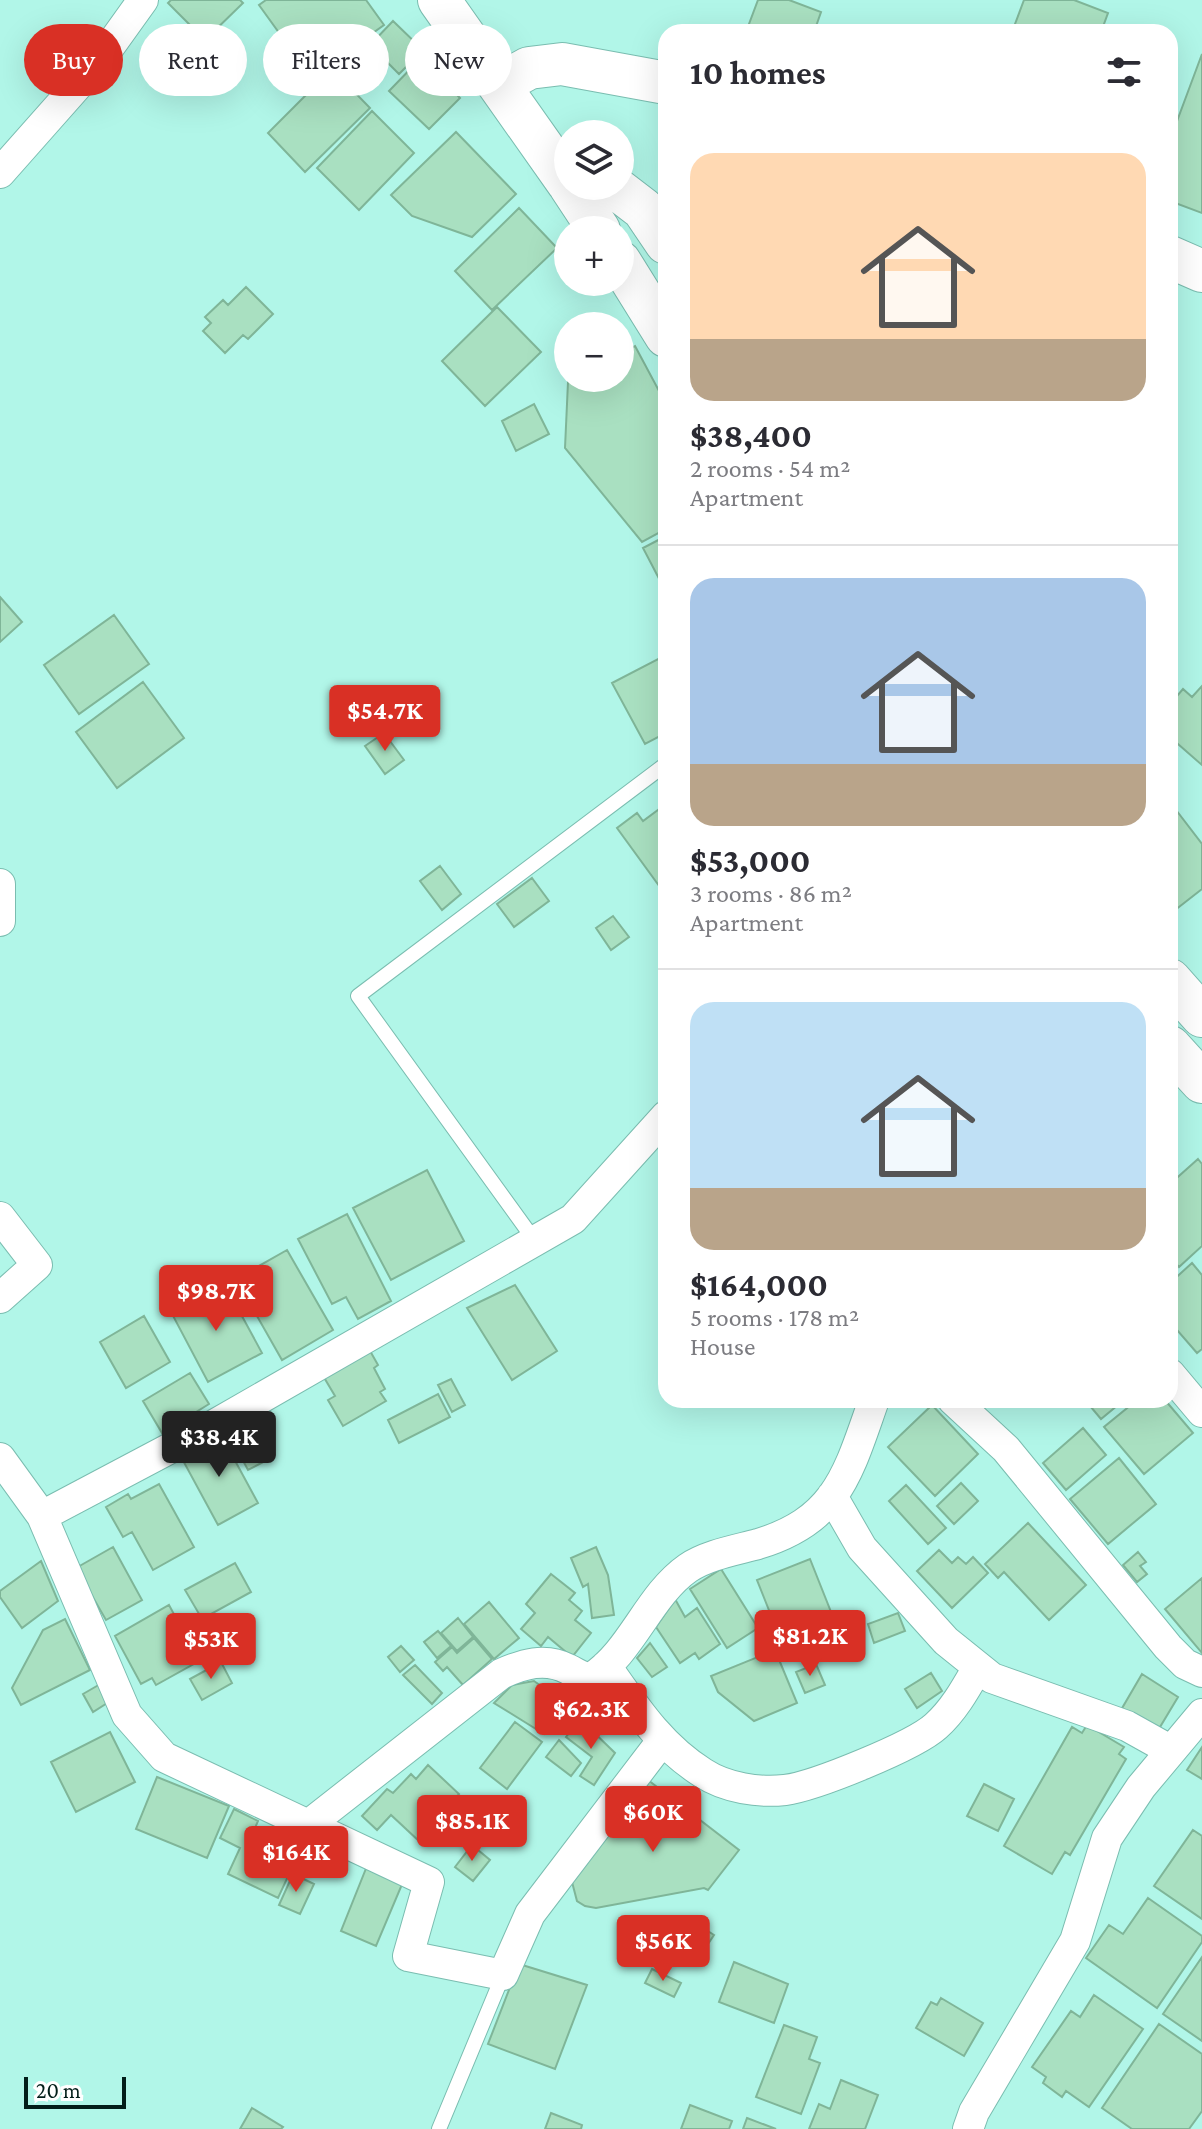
<!DOCTYPE html>
<html lang="en">
<head>
<meta charset="utf-8">
<style>
	:root { --surface:#fff; --page:#f2f2f3; --text:#2b2b33; --muted:#7c7c81; --line:#e1e1e2; --accent:#d93025 }
	body { margin:0; font-family:"Crimson Pro",serif; background:var(--page); color:var(--text); height:100vh; display:flex; flex-direction:column; font-size:30px; white-space:nowrap }
	* { box-sizing:border-box; margin:0 }
	p { font-size:26px; color:var(--muted) }
	.icon { flex:none; width:44px; height:44px; fill:none; stroke:currentColor; stroke-width:2; stroke-linecap:round; stroke-linejoin:round }
	.map { position:relative; flex:1; overflow:hidden }
	.drawer { position:absolute; left:658px; top:24px; width:520px; height:1384px; display:flex; flex-direction:column; background:var(--surface); border-radius:24px; box-shadow:0 8px 32px #0002 }
	.drawer>* { flex:none }
	.banner { position:absolute; left:24px; top:24px; width:514px; height:72px; display:flex; gap:16px }
	.fabs { position:absolute; left:554px; top:120px; display:grid; gap:16px }
	.fabs a { display:grid; place-items:center; width:80px; height:80px; border-radius:50%; background:var(--surface); box-shadow:0 8px 32px #0002; font-size:40px }
	.scale { position:absolute; left:24px; bottom:20px; width:102px; box-sizing:border-box; padding-left:8px; border:4px solid #021e19; border-top:0; font-size:22px; line-height:28px; white-space:nowrap; color:#021e19; -webkit-text-stroke:6px #fff; paint-order:stroke }
	.price { position:absolute; translate:-50% -68px; padding:0 18px; border-radius:8px; background:var(--accent); color:#fff; font-size:26px; line-height:52px; filter:drop-shadow(0 2px 4px #0008) }
	.price::after { content:''; position:absolute; left:50%; top:48px; width:24px; height:18px; margin-left:-12px; background:inherit; clip-path:polygon(0 0,100% 0,50% 100%) }
	.price.active { background:#222; color:#fff }
	ul { padding:0; list-style:none }
	li { display:grid; align-content:center; gap:16px; height:424px; padding:0 32px }
	li+li { border-top:2px solid var(--line) }
	li span { display:grid; place-items:center; height:248px; border-radius:24px; color:#555 }
	li>.icon { margin-inline-start:auto }
	span .icon { width:144px; height:144px; fill:#fffc; stroke-width:1 }
	li b { font-size:34px }
	h2 { display:flex; justify-content:space-between; align-items:center; height:96px; padding:0 32px; font-size:34px }
	.pill { padding:0 28px; border-radius:36px; background:var(--surface); box-shadow:0 8px 32px #0002; font-size:28px; line-height:72px }
	.pill.active { background:var(--accent); color:#fff }
	.map>svg:first-child { display:block }
	.building { fill:#a9e0c1; stroke:#7fb598; stroke-width:2 }
	.lines { fill:none; stroke-linecap:round; stroke-linejoin:round }
	.lane-casing { stroke:#7abdb0; stroke-width:16 }
	.street-casing { stroke:#7abdb0; stroke-width:32 }
	.secondary-casing { stroke:#7abdb0; stroke-width:44 }
	.lane { stroke:#fff; stroke-width:14 }
	.street { stroke:#fff; stroke-width:30 }
	.secondary { stroke:#fff; stroke-width:42 }
</style>
</head>
<body>
<div class="map">
<svg width="1202" height="2129" viewBox="0 0 1202 2129">
	<rect width="100%" height="100%" fill="#b1f6e8"/>
	<path class="building" d="M 171,0 L 240,0 L 243,3 L 205,40 L 168,3 Z
		M 266,0 L 366,0 L 384,25 L 311,77 L 259,5 Z
		M 758,0 L 789,0 L 821,12 L 814,32 L 746,32 Z
		M 1024,0 L 1074,0 L 1108,13 L 1101,32 L 1012,32 Z
		M 393,21 L 423,50 L 399,74 L 370,45 Z
		M 1202,54 L 1202,213 L 1170,201 L 1170,140 Z
		M 421,58 L 460,98 L 429,129 L 389,91 Z
		M 332,69 L 370,108 L 305,172 L 268,133 Z
		M 372,111 L 414,153 L 359,210 L 317,168 Z
		M 456,132 L 516,194 L 472,237 L 412,216 L 391,195 Z
		M 519,208 L 557,248 L 492,310 L 455,271 Z
		M 246,287 L 273,314 L 248,339 L 243,335 L 225,353 L 203,331 L 211,323 L 205,317 L 223,300 L 228,305 Z
		M 497,307 L 541,352 L 485,406 L 442,361 Z
		M 635,346 L 666,404 L 666,529 L 642,542 L 565,448 L 568,382 L 576,378 L 620,378 L 620,354 Z
		M 534,404 L 549,434 L 516,451 L 502,421 Z
		M 666,536 L 666,592 L 643,548 Z
		M 0,597 L 22,622 L 0,642 Z
		M 114,615 L 149,664 L 79,714 L 44,665 Z
		M 660,658 L 666,669 L 666,733 L 645,744 L 612,683 Z
		M 143,682 L 184,738 L 117,788 L 76,732 Z
		M 1202,686 L 1202,765 L 1170,737 L 1170,704 L 1183,689 L 1192,697 Z
		M 384,733 L 404,760 L 385,774 L 365,746 Z
		M 666,804 L 666,893 L 665,894 L 617,828 L 637,813 L 643,821 Z
		M 1173,806 L 1202,844 L 1202,889 L 1170,914 L 1170,808 Z
		M 440,866 L 461,894 L 442,910 L 420,881 Z
		M 532,878 L 549,901 L 514,927 L 497,904 Z
		M 613,916 L 629,937 L 611,950 L 596,928 Z
		M 1198,1159 L 1202,1164 L 1202,1246 L 1179,1267 L 1170,1257 L 1170,1184 Z
		M 427,1170 L 464,1241 L 391,1280 L 353,1208 Z
		M 347,1214 L 391,1301 L 358,1319 L 346,1297 L 332,1304 L 298,1239 Z
		M 287,1250 L 333,1330 L 282,1360 L 236,1279 Z
		M 1192,1263 L 1202,1275 L 1202,1349 L 1197,1353 L 1170,1322 L 1170,1283 Z
		M 224,1283 L 262,1353 L 208,1382 L 171,1312 Z
		M 515,1285 L 557,1351 L 512,1380 L 467,1308 Z
		M 144,1316 L 170,1362 L 126,1388 L 100,1342 Z
		M 365,1342 L 378,1365 L 374,1368 L 385,1389 L 380,1392 L 386,1401 L 343,1426 L 328,1400 L 335,1396 L 319,1369 Z
		M 190,1373 L 209,1404 L 162,1433 L 143,1401 Z
		M 451,1379 L 465,1405 L 452,1412 L 438,1385 Z
		M 438,1394 L 450,1417 L 399,1443 L 388,1420 Z
		M 1085,1400 L 1124,1400 L 1101,1419 Z
		M 1137,1400 L 1165,1400 L 1193,1433 L 1144,1474 L 1104,1427 Z
		M 932,1405 L 978,1454 L 935,1496 L 888,1447 Z
		M 244,1419 L 267,1460 L 248,1470 L 226,1429 Z
		M 1083,1428 L 1106,1455 L 1066,1490 L 1043,1463 Z
		M 220,1433 L 258,1503 L 218,1525 L 180,1455 Z
		M 1119,1458 L 1156,1504 L 1108,1544 L 1070,1499 Z
		M 961,1483 L 978,1501 L 954,1524 L 937,1506 Z
		M 159,1484 L 194,1547 L 153,1570 L 132,1532 L 123,1537 L 106,1507 L 128,1494 L 131,1499 Z
		M 906,1485 L 946,1528 L 928,1544 L 889,1501 Z
		M 1028,1523 L 1086,1585 L 1049,1620 L 1004,1572 L 998,1578 L 985,1564 Z
		M 113,1547 L 142,1600 L 106,1620 L 76,1568 Z
		M 596,1547 L 608,1575 L 614,1615 L 592,1618 L 588,1584 L 583,1587 L 571,1558 Z
		M 939,1550 L 952,1563 L 958,1557 L 966,1564 L 973,1557 L 988,1573 L 952,1608 L 917,1571 Z
		M 1138,1552 L 1146,1562 L 1140,1566 L 1147,1574 L 1137,1582 L 1123,1565 Z
		M 810,1559 L 833,1617 L 780,1638 L 757,1580 Z
		M 41,1561 L 58,1601 L 22,1628 L 0,1597 L 0,1591 Z
		M 235,1563 L 251,1592 L 202,1619 L 185,1590 Z
		M 721,1569 L 758,1628 L 727,1648 L 690,1589 Z
		M 551,1574 L 575,1593 L 569,1600 L 582,1611 L 575,1620 L 591,1633 L 572,1657 L 548,1637 L 541,1646 L 521,1629 L 535,1613 L 526,1604 Z
		M 1202,1578 L 1202,1653 L 1165,1609 Z
		M 675,1599 L 685,1617 L 697,1608 L 720,1644 L 699,1659 L 695,1653 L 680,1663 L 656,1627 Z
		M 489,1602 L 519,1638 L 494,1659 L 464,1624 Z
		M 169,1605 L 199,1661 L 156,1685 L 152,1678 L 141,1684 L 115,1636 Z
		M 898,1613 L 905,1631 L 874,1643 L 868,1624 Z
		M 458,1618 L 473,1637 L 457,1651 L 441,1633 Z
		M 65,1619 L 90,1670 L 21,1705 L 12,1688 L 43,1630 Z
		M 438,1631 L 451,1646 L 437,1658 L 424,1642 Z
		M 474,1638 L 492,1659 L 463,1685 L 447,1667 L 443,1671 L 435,1662 L 452,1647 L 457,1653 Z
		M 650,1643 L 667,1667 L 652,1677 L 637,1658 Z
		M 401,1646 L 414,1660 L 400,1672 L 388,1657 Z
		M 775,1650 L 797,1703 L 754,1721 L 718,1692 L 711,1676 Z
		M 221,1662 L 232,1683 L 202,1700 L 190,1679 Z
		M 816,1664 L 825,1685 L 805,1693 L 796,1672 Z
		M 415,1665 L 442,1693 L 432,1704 L 403,1675 Z
		M 931,1673 L 942,1691 L 917,1708 L 905,1689 Z
		M 1142,1674 L 1178,1697 L 1157,1732 L 1121,1710 Z
		M 534,1681 L 566,1704 L 544,1734 L 494,1703 L 512,1685 Z
		M 102,1683 L 112,1700 L 93,1712 L 83,1694 Z
		M 580,1719 L 615,1753 L 594,1785 L 580,1776 L 592,1757 L 566,1737 Z
		M 515,1722 L 542,1742 L 507,1789 L 480,1768 Z
		M 1087,1725 L 1124,1747 L 1119,1754 L 1126,1759 L 1070,1855 L 1065,1852 L 1052,1874 L 1004,1846 L 1072,1727 L 1082,1733 Z
		M 110,1732 L 135,1782 L 76,1812 L 51,1762 Z
		M 559,1740 L 581,1763 L 571,1776 L 546,1757 Z
		M 1202,1747 L 1202,1779 L 1187,1770 Z
		M 428,1765 L 459,1794 L 447,1808 L 450,1810 L 420,1842 L 391,1815 L 377,1830 L 362,1816 L 387,1789 L 393,1793 L 411,1774 L 416,1779 Z
		M 157,1777 L 229,1806 L 207,1858 L 136,1829 Z
		M 648,1780 L 739,1850 L 708,1890 L 704,1888 L 596,1908 L 585,1906 L 577,1901 L 572,1882 L 612,1828 L 615,1831 L 623,1820 L 619,1818 Z
		M 984,1784 L 1014,1799 L 998,1831 L 967,1816 Z
		M 234,1809 L 258,1821 L 252,1835 L 297,1857 L 278,1898 L 228,1874 L 240,1848 L 220,1838 Z
		M 1193,1830 L 1202,1836 L 1202,1919 L 1154,1886 Z
		M 472,1845 L 490,1860 L 473,1881 L 455,1867 Z
		M 367,1866 L 403,1882 L 376,1946 L 341,1931 Z
		M 293,1874 L 314,1884 L 300,1914 L 279,1905 Z
		M 1148,1898 L 1202,1936 L 1202,1942 L 1157,2008 L 1086,1958 L 1109,1925 L 1123,1934 Z
		M 689,1919 L 714,1935 L 700,1956 L 675,1940 Z
		M 1202,1957 L 1202,2041 L 1163,2014 Z
		M 734,1962 L 788,1984 L 774,2023 L 719,2002 Z
		M 519,1964 L 587,1985 L 555,2069 L 488,2044 Z
		M 652,1969 L 681,1983 L 674,1997 L 645,1983 Z
		M 1094,1995 L 1143,2029 L 1089,2107 L 1066,2091 L 1062,2097 L 1043,2083 L 1046,2077 L 1032,2067 L 1071,2011 L 1080,2017 Z
		M 941,1998 L 983,2023 L 964,2056 L 916,2028 L 931,2002 L 937,2005 Z
		M 1159,2024 L 1202,2054 L 1202,2111 L 1189,2129 L 1132,2129 L 1102,2108 Z
		M 784,2025 L 817,2037 L 809,2059 L 820,2063 L 801,2114 L 756,2097 Z
		M 841,2080 L 878,2095 L 865,2129 L 809,2129 L 819,2104 L 830,2109 Z
		M 690,2105 L 732,2121 L 729,2129 L 681,2129 Z
		M 252,2108 L 283,2127 L 281,2129 L 240,2129 Z
		M 551,2113 L 582,2125 L 581,2129 L 545,2129 Z
		M 747,2118 L 776,2129 L 743,2129 Z"/>
	<g class="lines">
		<defs>
			<path id="lane" d="M 535,1241 L 358,996 L 666,764
				M 439,2129 L 503,1975"/>
			<path id="street" d="M 0,173 L 100,60 L 143,0
				M 0,884 L 0,921
				M 0,1217 L 37,1265 L 0,1298
				M 1170,1374 L 1202,1412
				M 953,1400 L 1006,1449 L 1168,1647 L 1185,1664 L 1202,1672
				M 0,1458 L 42,1516 L 127,1715 L 164,1757 L 429,1882 L 408,1956 L 503,1975 L 530,1914 L 661,1742
				M 832,1496 L 862,1548 L 946,1641 L 992,1678 L 1127,1726 L 1170,1750
				M 42,1516 L 214,1425 L 573,1219 L 666,1116
				M 606,1666 C 635,1707 660,1746 703,1773 C 726,1788 759,1793 785,1790 C 815,1786 914,1746 936,1726 C 954,1710 966,1688 978,1667
				M 307,1826 L 501,1674 C 523,1664 545,1657 568,1669 C 577,1673 581,1678 591,1678 C 632,1652 648,1596 688,1568 C 707,1555 736,1550 758,1544 C 838,1520 848,1473 874,1400
				M 968,2129 L 974,2112 L 1075,1941 L 1107,1838 L 1141,1787 L 1202,1714"/>
			<path id="secondary" d="M 439,0 L 568,183
				M 500,84 L 529,68 L 562,64 L 666,83
				M 570,186 L 599,230
				M 613,186 L 643,209 L 666,243
				M 1170,257 L 1202,271
				M 620,262 L 666,336
				M 1170,980 L 1202,1016
				M 1170,1047 L 1202,1082"/>
		</defs>
		<use href="#lane" class="lane-casing"/>
		<use href="#street" class="street-casing"/>
		<use href="#secondary" class="secondary-casing"/>
		<use href="#lane" class="lane"/>
		<use href="#street" class="street"/>
		<use href="#secondary" class="secondary"/>
	</g>
</svg>
<div class="fabs">
<a><svg class="icon" aria-label="layers" viewBox="0 0 24 24"><path d="M12 4l9 5-9 5-9-5zM3 14l9 5 9-5"/></svg></a>
<a>+</a>
<a>−</a>
</div>
<div class="scale">20 m</div>
<b class="price" style="left:385px;top:753px">$54.7K</b>
<b class="price" style="left:216px;top:1333px">$98.7K</b>
<b class="price active" style="left:219px;top:1479px">$38.4K</b>
<b class="price" style="left:810px;top:1678px">$81.2K</b>
<b class="price" style="left:211px;top:1681px">$53K</b>
<b class="price" style="left:591px;top:1751px">$62.3K</b>
<b class="price" style="left:653px;top:1854px">$60K</b>
<b class="price" style="left:472px;top:1863px">$85.1K</b>
<b class="price" style="left:296px;top:1894px">$164K</b>
<b class="price" style="left:663px;top:1983px">$56K</b>
<div class="banner">
<a class="pill active">Buy</a>
<a class="pill">Rent</a>
<a class="pill">Filters</a>
<a class="pill">New</a>
</div>
<section class="drawer">
<h2>10 homes<svg class="icon" aria-label="filters" viewBox="0 0 24 24"><path d="M4 7h16M4 17h16"/><circle cx="9" cy="7" r="2"/><circle cx="15" cy="17" r="2"/></svg></h2>
<ul>
<li><span style="background:linear-gradient(#ffd9b3 75%,#b9a48a 0)"><svg class="icon" aria-label="home" viewBox="0 0 24 24"><path d="M3 11l9-7 9 7M6 9v11h12V9"/></svg></span><div><b>$38,400</b><p>2 rooms · 54 m²</p><p>Apartment</p></div></li>
<li><span style="background:linear-gradient(#a9c7e8 75%,#b9a48a 0)"><svg class="icon" aria-label="home" viewBox="0 0 24 24"><path d="M3 11l9-7 9 7M6 9v11h12V9"/></svg></span><div><b>$53,000</b><p>3 rooms · 86 m²</p><p>Apartment</p></div></li>
<li><span style="background:linear-gradient(#bfe0f5 75%,#b9a48a 0)"><svg class="icon" aria-label="home" viewBox="0 0 24 24"><path d="M3 11l9-7 9 7M6 9v11h12V9"/></svg></span><div><b>$164,000</b><p>5 rooms · 178 m²</p><p>House</p></div></li>
</ul>
</section>
</div>
</body>
</html>
